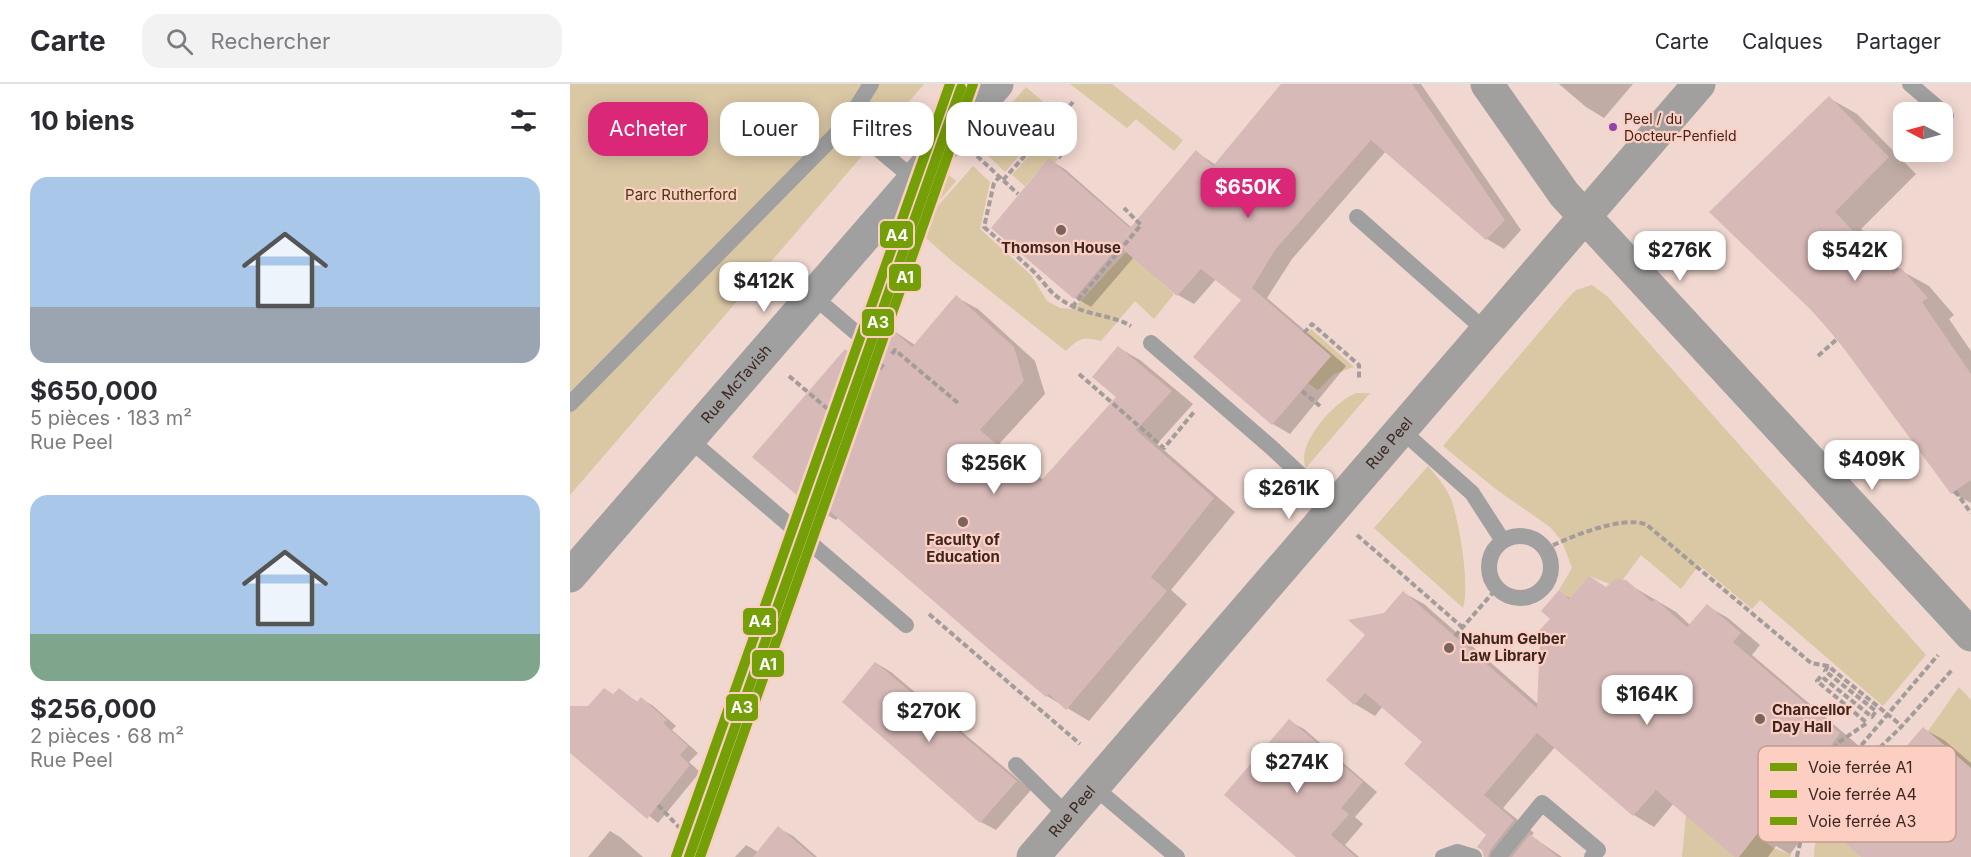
<!DOCTYPE html>
<html lang="fr">
<head>
<meta charset="utf-8">
<style>
	:root { --surface:#fff; --page:#f2f2f3; --text:#2b2b33; --muted:#7c7c81; --line:#e1e1e2; --accent:#db2777 }
	body { margin:0; font-family:Inter,sans-serif; background:var(--page); color:var(--text); height:100vh; display:flex; flex-direction:column; font-size:22px; white-space:nowrap }
	* { box-sizing:border-box; margin:0 }
	p { font-size:20px; color:var(--muted) }
	.icon { flex:none; width:33px; height:33px; fill:none; stroke:currentColor; stroke-width:2; stroke-linecap:round; stroke-linejoin:round }
	.map { position:relative; flex:1; overflow:hidden }
	.sheet { display:flex; flex-direction:column; background:var(--surface); width:570px }
	.sheet>* { flex:none }
	.guide { position:absolute; left:18px; top:18px; width:570px; height:54px; display:flex; gap:12px }
	.needle { width:39px; rotate:276deg }
	.tools { position:absolute; left:1323px; top:18px; display:grid; gap:12px }
	.tools a { display:grid; place-items:center; width:60px; height:60px; border-radius:12px; background:var(--surface); box-shadow:0 3px 15px #0003; font-size:30px }
	.price { position:absolute; translate:-50% -51px; padding:0 14px; border-radius:12px; background:#fff; color:#222; font-size:20px; line-height:39px; filter:drop-shadow(0 2px 3px #0008) }
	.price::after { content:''; position:absolute; left:50%; top:36px; width:18px; height:14px; margin-left:-9px; background:inherit; clip-path:polygon(0 0,100% 0,50% 100%) }
	.price.current { background:var(--accent); color:#fff }
	ul { padding:0; list-style:none }
	li { display:grid; align-content:center; gap:12px; height:318px; padding:0 30px }
	li span { display:grid; place-items:center; height:186px; border-radius:18px; color:#555 }
	li>.icon { margin-inline-start:auto }
	span .icon { width:108px; height:108px; fill:#fffc; stroke-width:1 }
	li b { font-size:26px }
	h2 { display:flex; justify-content:space-between; align-items:center; height:72px; padding:0 30px; font-size:26px }
	.tag { padding:0 21px; border-radius:18px; background:var(--surface); box-shadow:0 3px 15px #0003; font-size:21px; line-height:54px }
	.tag.current { background:var(--accent); color:#fff }
	header { display:flex; align-items:center; gap:36px; box-sizing:border-box; height:84px; padding:0 30px; background:var(--surface); border-bottom:2px solid var(--line) }
	header strong { font-size:28px }
	nav { display:flex; gap:33px; margin-inline-start:auto; font-size:21px }
	.search { width:420px; height:54px; background:var(--page); display:flex; align-items:center; gap:15px; box-sizing:border-box; padding:0 21px; border-radius:18px; color:var(--muted); font-size:22px }
	main { display:flex; flex:1; min-height:0 }
	.map>svg:first-child { display:block }
	.green { fill:#dac7a4 }
	.shadow { fill:#0003 }
	.building { fill:#d7b9b7 }
	.lines { fill:none; stroke-linecap:round; stroke-linejoin:round }
	.path { stroke:#a39c9a; stroke-width:4; stroke-dasharray:6 3; stroke-linecap:butt }
	.lane { stroke:#a0a0a0; stroke-width:16 }
	.street { stroke:#a0a0a0; stroke-width:33 }
	.secondary { stroke:#a1a09e; stroke-width:33 }
	.rail-1-casing { stroke:#fdcfc2; stroke-width:15 }
	.rail-2-casing { stroke:#fdcfc2; stroke-width:15 }
	.rail-3-casing { stroke:#fdcfc2; stroke-width:15 }
	.rail-1 { stroke:#759f06; stroke-width:10 }
	.rail-2 { stroke:#759f06; stroke-width:10 }
	.rail-3 { stroke:#759f06; stroke-width:10 }
	.bus-dot { fill:#8e44ad; stroke:#fdcfc2; stroke-width:2 }
	.poi-dot { fill:#7a645d; stroke:#fdcfc2; stroke-width:2 }
	.labels { text-anchor:middle; stroke-width:4.5; stroke-linejoin:round; paint-order:stroke }
	.bus-label { font-size:14px; fill:#3b2620; stroke:#fdcfc2; text-anchor:start }
	.park-label { font-size:15px; fill:#443b12; stroke:#fdcfc2 }
	.poi-label { font-size:15px; font-weight:bold; fill:#3b2620; stroke:#fdcfc2 }
	.street-label { font-size:15px; fill:#3b2620; stroke:#fdcfc2 }
	.key { fill:#fdcfc2; stroke:#c39c91; stroke-width:1.5 }
	.key-label { font-size:16px; fill:#3b2620 }
	.line-badge { stroke:#fdcfc2; stroke-width:2 }
	.badge-label { font-size:16px; text-anchor:middle; font-weight:bold; fill:#fff }
</style>
</head>
<body>
<header>
<strong>Carte</strong>
<div class="search"><svg class="icon" aria-label="search" viewBox="0 0 24 24"><circle cx="10" cy="10" r="6"/><path d="M15 15l6 6"/></svg>Rechercher</div>
<nav><a>Carte</a><a>Calques</a><a>Partager</a></nav>
</header>
<main>
<section class="sheet">
<h2>10 biens<svg class="icon" aria-label="filters" viewBox="0 0 24 24"><path d="M4 7h16M4 17h16"/><circle cx="9" cy="7" r="2"/><circle cx="15" cy="17" r="2"/></svg></h2>
<ul>
<li><span style="background:linear-gradient(#a9c7e8 70%,#9aa5b1 0)"><svg class="icon" aria-label="home" viewBox="0 0 24 24"><path d="M3 11l9-7 9 7M6 9v11h12V9"/></svg></span><div><b>$650,000</b><p>5 pièces · 183 m²</p><p>Rue Peel</p></div></li>
<li><span style="background:linear-gradient(#a9c7e8 75%,#7fa58c 0)"><svg class="icon" aria-label="home" viewBox="0 0 24 24"><path d="M3 11l9-7 9 7M6 9v11h12V9"/></svg></span><div><b>$256,000</b><p>2 pièces · 68 m²</p><p>Rue Peel</p></div></li>
</ul>
</section>
<div class="map">
<svg width="1401" height="773" viewBox="0 0 1401 773">
	<rect width="100%" height="100%" fill="#f0d7cf"/>
	<path class="green" d="M 0,0 L 354,0 L 0,411 Z
		M 500,0 L 542,0 L 613,56 L 604,67 L 566,35 L 557,44 Z
		M 456,3 L 486,29 L 435,88 L 406,60 Z
		M 469,60 L 488,75 L 485,79 L 479,75 L 455,102 L 442,91 Z
		M 403,82 L 420,98 L 410,145 L 461,191 L 477,217 L 490,224 L 503,225 L 578,145 L 586,194 L 604,210 L 584,235 L 565,217 L 531,257 C 513,252 509,254 496,267 L 382,177 L 347,146 Z
		M 379,91 L 386,97 L 348,142 L 342,136 Z
		M 1022,201 L 1038,213 L 1356,571 L 1313,622 L 1190,516 L 1182,525 L 1129,481 L 1111,505 L 1071,471 L 1051,498 L 1045,495 L 1040,500 L 1019,492 L 999,515 L 989,506 L 1002,484 L 992,457 L 980,443 L 927,406 L 873,362 L 999,213 L 1006,206 Z
		M 741,245 L 784,283 L 764,290 L 748,306 L 738,299 L 761,272 L 736,251 Z
		M 786,309 L 800,309 L 736,384 C 725,360 765,317 786,309 Z
		M 858,382 C 868,394 879,406 883,421 C 890,445 900,501 893,524 L 804,444 Z
		M 1389,603 L 1401,616 L 1401,684 L 1358,647 Z
		M 1327,671 L 1263,749 L 1291,773 L 1244,773 C 1244,744 1264,714 1286,695 C 1297,686 1314,679 1327,671 Z
		M 1116,731 L 1164,773 L 1112,773 Z
		M 1187,750 L 1203,764 L 1221,770 L 1220,773 L 1169,773 Z"/>
	<path class="shadow" d="M 713,0 L 851,0 L 951,146 L 934,165 L 917,155 L 816,67 L 722,175 L 697,214 L 776,282 L 720,350 L 703,340 L 625,273 L 674,216 L 646,195 L 624,220 L 608,211 L 564,173 L 521,223 L 504,213 L 480,76 L 496,86 L 562,144 L 626,68 L 646,81 Z
		M 989,0 L 1063,0 L 1034,34 L 1016,23 Z
		M 1259,14 L 1287,30 L 1346,90 L 1291,145 L 1330,186 L 1359,202 L 1384,231 L 1379,235 L 1401,267 L 1401,419 L 1382,409 L 1295,290 L 1242,225 Z
		M 386,213 L 408,225 L 465,277 L 475,310 L 430,359 L 473,396 L 548,313 L 549,264 L 570,276 L 623,320 L 587,360 L 665,428 L 601,506 L 617,520 L 519,637 L 477,612 L 269,433 L 266,436 L 244,424 L 185,372 L 276,267 L 286,273 L 302,269 L 309,261 L 315,241 L 345,261 Z
		M 1055,498 L 1106,528 L 1120,541 L 1137,522 L 1158,534 L 1190,561 L 1182,571 L 1289,662 L 1267,691 L 1294,714 L 1354,645 L 1374,656 L 1401,679 L 1401,773 L 1293,773 L 1248,734 L 1220,770 L 1206,762 L 1198,773 L 1166,773 L 1104,719 L 1084,743 L 1064,731 L 985,663 L 933,724 L 964,749 L 961,752 L 992,773 L 915,773 L 919,751 L 854,658 L 813,622 L 805,632 L 785,620 L 758,596 L 834,509 L 854,520 L 969,621 L 982,535 L 989,508 L 1001,515 Z
		M 306,579 L 321,588 L 461,706 L 426,746 L 411,738 Z
		M 49,606 L 69,619 L 71,615 L 82,621 L 106,642 L 102,646 L 128,669 L 119,678 L 130,688 L 88,739 L 0,667 L 0,623 L 18,623 L 44,611 Z
		M 719,637 L 734,645 L 807,708 L 785,733 L 793,740 L 775,761 L 789,773 L 729,773 Z
		M 208,744 L 223,752 L 247,773 L 165,773 L 176,761 L 188,768 Z
		M 40,747 L 50,753 L 73,773 L 18,773 Z"/>
	<path class="building" d="M 711,0 L 842,0 L 935,136 L 916,156 L 801,56 L 705,166 L 682,204 L 761,272 L 702,341 L 623,273 L 671,216 L 631,185 L 607,212 L 549,162 L 504,215 L 421,144 L 479,74 L 560,144 L 626,66 L 643,82 Z
		M 1259,12 L 1319,73 L 1265,128 L 1324,190 L 1331,184 L 1358,214 L 1352,218 L 1401,290 L 1401,396 L 1381,410 L 1267,255 L 1241,226 L 1139,128 Z
		M 386,211 L 444,263 L 454,297 L 410,346 L 470,398 L 546,313 L 522,293 L 548,262 L 602,307 L 566,346 L 644,414 L 581,493 L 597,507 L 496,626 L 479,610 L 476,613 L 427,572 L 249,418 L 243,425 L 182,373 L 275,265 L 284,272 L 290,266 L 301,268 L 307,260 L 304,250 L 315,239 L 342,263 Z
		M 1019,492 L 1036,503 L 1045,495 L 1056,496 L 1082,518 L 1085,515 L 1117,543 L 1137,520 L 1171,549 L 1163,558 L 1270,649 L 1248,679 L 1291,715 L 1353,643 L 1401,684 L 1401,773 L 1291,773 L 1230,721 L 1199,759 L 1187,750 L 1169,773 L 1164,773 L 1086,706 L 1063,732 L 967,649 L 914,711 L 944,736 L 920,766 L 918,773 L 914,773 L 912,766 L 907,763 L 916,751 L 834,680 L 852,658 L 795,609 L 784,621 L 756,596 L 795,551 L 778,536 L 814,529 L 833,507 L 967,624 L 970,556 L 965,551 L 980,535 L 971,527 L 989,506 L 999,515 Z
		M 305,578 L 447,697 L 410,739 L 272,618 Z
		M 34,604 L 43,610 L 49,604 L 67,618 L 71,613 L 97,636 L 93,639 L 118,662 L 110,671 L 120,681 L 77,735 L 0,669 L 0,622 L 18,622 Z
		M 719,635 L 793,698 L 771,724 L 779,730 L 761,751 L 786,773 L 726,773 L 654,711 Z
		M 208,742 L 244,773 L 183,773 Z
		M 960,750 L 988,773 L 942,773 Z"/>
	<g class="lines">
		<path class="path" d="M 468,56 L 491,74
			M 407,72 L 448,110
			M 430,92 L 424,99 L 414,143 C 431,158 447,172 463,187 C 479,203 478,209 500,221 C 520,232 543,231 561,242
			M 433,96 L 503,18
			M 502,223 L 571,141 L 554,124
			M 734,249 L 742,240 L 789,281 L 789,296
			M 322,270 L 325,266 L 388,319
			M 1248,272 L 1267,255
			M 509,290 L 594,364 L 624,328
			M 219,292 L 287,350
			M 732,307 L 750,322
			M 270,334 L 315,278
			M 1385,407 L 1401,429
			M 787,451 L 892,543
			M 975,465 C 997,454 1054,430 1077,441 L 1241,579 L 1258,582 L 1332,642
			M 359,530 L 510,660
			M 885,552 L 927,504
			M 1258,582 L 1255,587 L 1306,627 L 1302,633 L 1251,592 L 1247,597 L 1297,639 L 1269,658 L 1254,675 L 1273,691
			M 1273,690 L 1272,684 L 1368,571
			M 88,721 L 137,773
			M 1230,721 L 1241,729
			M 1227,773 C 1234,735 1249,719 1273,691 L 1281,692 L 1332,642 L 1382,586"/>
		<path class="lane" d="M 301,0 L 277,39 L 344,95
			M 1340,0 L 1376,31
			M 787,133 L 916,247
			M 243,212 L 297,258
			M 581,259 L 702,364 L 764,422
			M 0,320 L 277,39
			M 830,345 L 902,409 L 933,457
			M 119,355 L 336,541
			M919 483a31 31 0 1 1 62 0a31 31 0 1 1-62 0Z
			M 446,681 L 498,732
			M 524,703 L 607,773
			M 873,773 L 887,768 L 904,773
			M 928,773 L 972,719 L 1028,766 L 1022,773"/>
		<path class="street" id="s1" d="M 0,492 L 427,0"/>
		<g class="secondary">
			<path d="M 917,0 L 994,110 L 1401,551"/>
			<path id="s2" d="M 463,773 L 1129,0"/>
		</g>
		<defs>
			<path id="rail-1" d="M 130,773 L 403,0"/>
			<path id="rail-2" d="M 106,773 L 380,0"/>
			<path id="rail-3" d="M 119,773 L 391,4"/>
		</defs>
		<use href="#rail-1" class="rail-1-casing"/>
		<use href="#rail-2" class="rail-2-casing"/>
		<use href="#rail-3" class="rail-3-casing"/>
		<use href="#rail-1" class="rail-1"/>
		<use href="#rail-2" class="rail-2"/>
		<use href="#rail-3" class="rail-3"/>
	</g>
	<circle class="bus-dot" cx="1043" cy="43" r="5"/>
	<g class="poi-dot">
		<circle cx="491" cy="146" r="6"/>
		<circle cx="393" cy="438" r="6"/>
		<circle cx="879" cy="564" r="6"/>
		<circle cx="1190" cy="635" r="6"/>
	</g>
	<g class="labels">
		<g class="bus-label">
			<text x="1054" y="40">Peel / du<tspan x="1054" dy="17">Docteur-Penfield</tspan></text>
		</g>
		<g class="park-label">
			<text x="111" y="116">Parc Rutherford</text>
		</g>
		<g class="poi-label">
			<text x="491" y="169">Thomson House</text>
			<text x="393" y="461">Faculty of<tspan x="393" dy="17">Education</tspan></text>
			<text x="891" y="560" text-anchor="start">Nahum Gelber<tspan x="891" dy="17">Law Library</tspan></text>
			<text x="1202" y="631" text-anchor="start">Chancellor<tspan x="1202" dy="17">Day Hall</tspan></text>
		</g>
		<g class="street-label">
			<text dy="5" stroke="none"><textPath href="#s1" startOffset="254">Rue McTavish</textPath></text>
			<text dy="5" stroke="none"><textPath href="#s2" startOffset="546">Rue Peel</textPath></text>
			<text dy="5" stroke="none"><textPath href="#s2" startOffset="60">Rue Peel</textPath></text>
		</g>
	</g>
	<rect x="1188" y="662" width="198" height="96" rx="9" class="key"/>
	<rect x="1200" y="679" width="27" height="8" fill="#759f06"/>
	<rect x="1200" y="706" width="27" height="8" fill="#759f06"/>
	<rect x="1200" y="733" width="27" height="8" fill="#759f06"/>
	<g class="key-label">
		<text x="1238" y="689">Voie ferrée A1</text>
		<text x="1238" y="716">Voie ferrée A4</text>
		<text x="1238" y="743">Voie ferrée A3</text>
	</g>
	<g class="line-badge">
		<rect x="309" y="136" width="35" height="29" rx="6" fill="#759f06"/>
		<rect x="318" y="179" width="34" height="29" rx="6" fill="#759f06"/>
		<rect x="291" y="224" width="34" height="29" rx="6" fill="#759f06"/>
		<rect x="172" y="523" width="35" height="29" rx="6" fill="#759f06"/>
		<rect x="181" y="565" width="34" height="29" rx="6" fill="#759f06"/>
		<rect x="155" y="609" width="34" height="29" rx="6" fill="#759f06"/>
	</g>
	<g class="badge-label">
		<text x="327" y="157">A4</text>
		<text x="335" y="199">A1</text>
		<text x="308" y="244">A3</text>
		<text x="190" y="543">A4</text>
		<text x="198" y="586">A1</text>
		<text x="172" y="629">A3</text>
	</g>
</svg>
<div class="tools">
<a><svg class="needle" viewBox="-14 -14 28 28"><path d="M0-13l5 13h-10z" fill="#e53935"/><path d="M0 13l5-13h-10z" fill="#7c7c81"/></svg></a>
</div>
<b class="price current" style="left:678px;top:135px">$650K</b>
<b class="price" style="left:1110px;top:198px">$276K</b>
<b class="price" style="left:1285px;top:198px">$542K</b>
<b class="price" style="left:194px;top:229px">$412K</b>
<b class="price" style="left:1302px;top:407px">$409K</b>
<b class="price" style="left:424px;top:411px">$256K</b>
<b class="price" style="left:719px;top:436px">$261K</b>
<b class="price" style="left:1077px;top:642px">$164K</b>
<b class="price" style="left:359px;top:659px">$270K</b>
<b class="price" style="left:727px;top:710px">$274K</b>
<div class="guide">
<a class="tag current">Acheter</a>
<a class="tag">Louer</a>
<a class="tag">Filtres</a>
<a class="tag">Nouveau</a>
</div>
</div>
</main>
</body>
</html>
